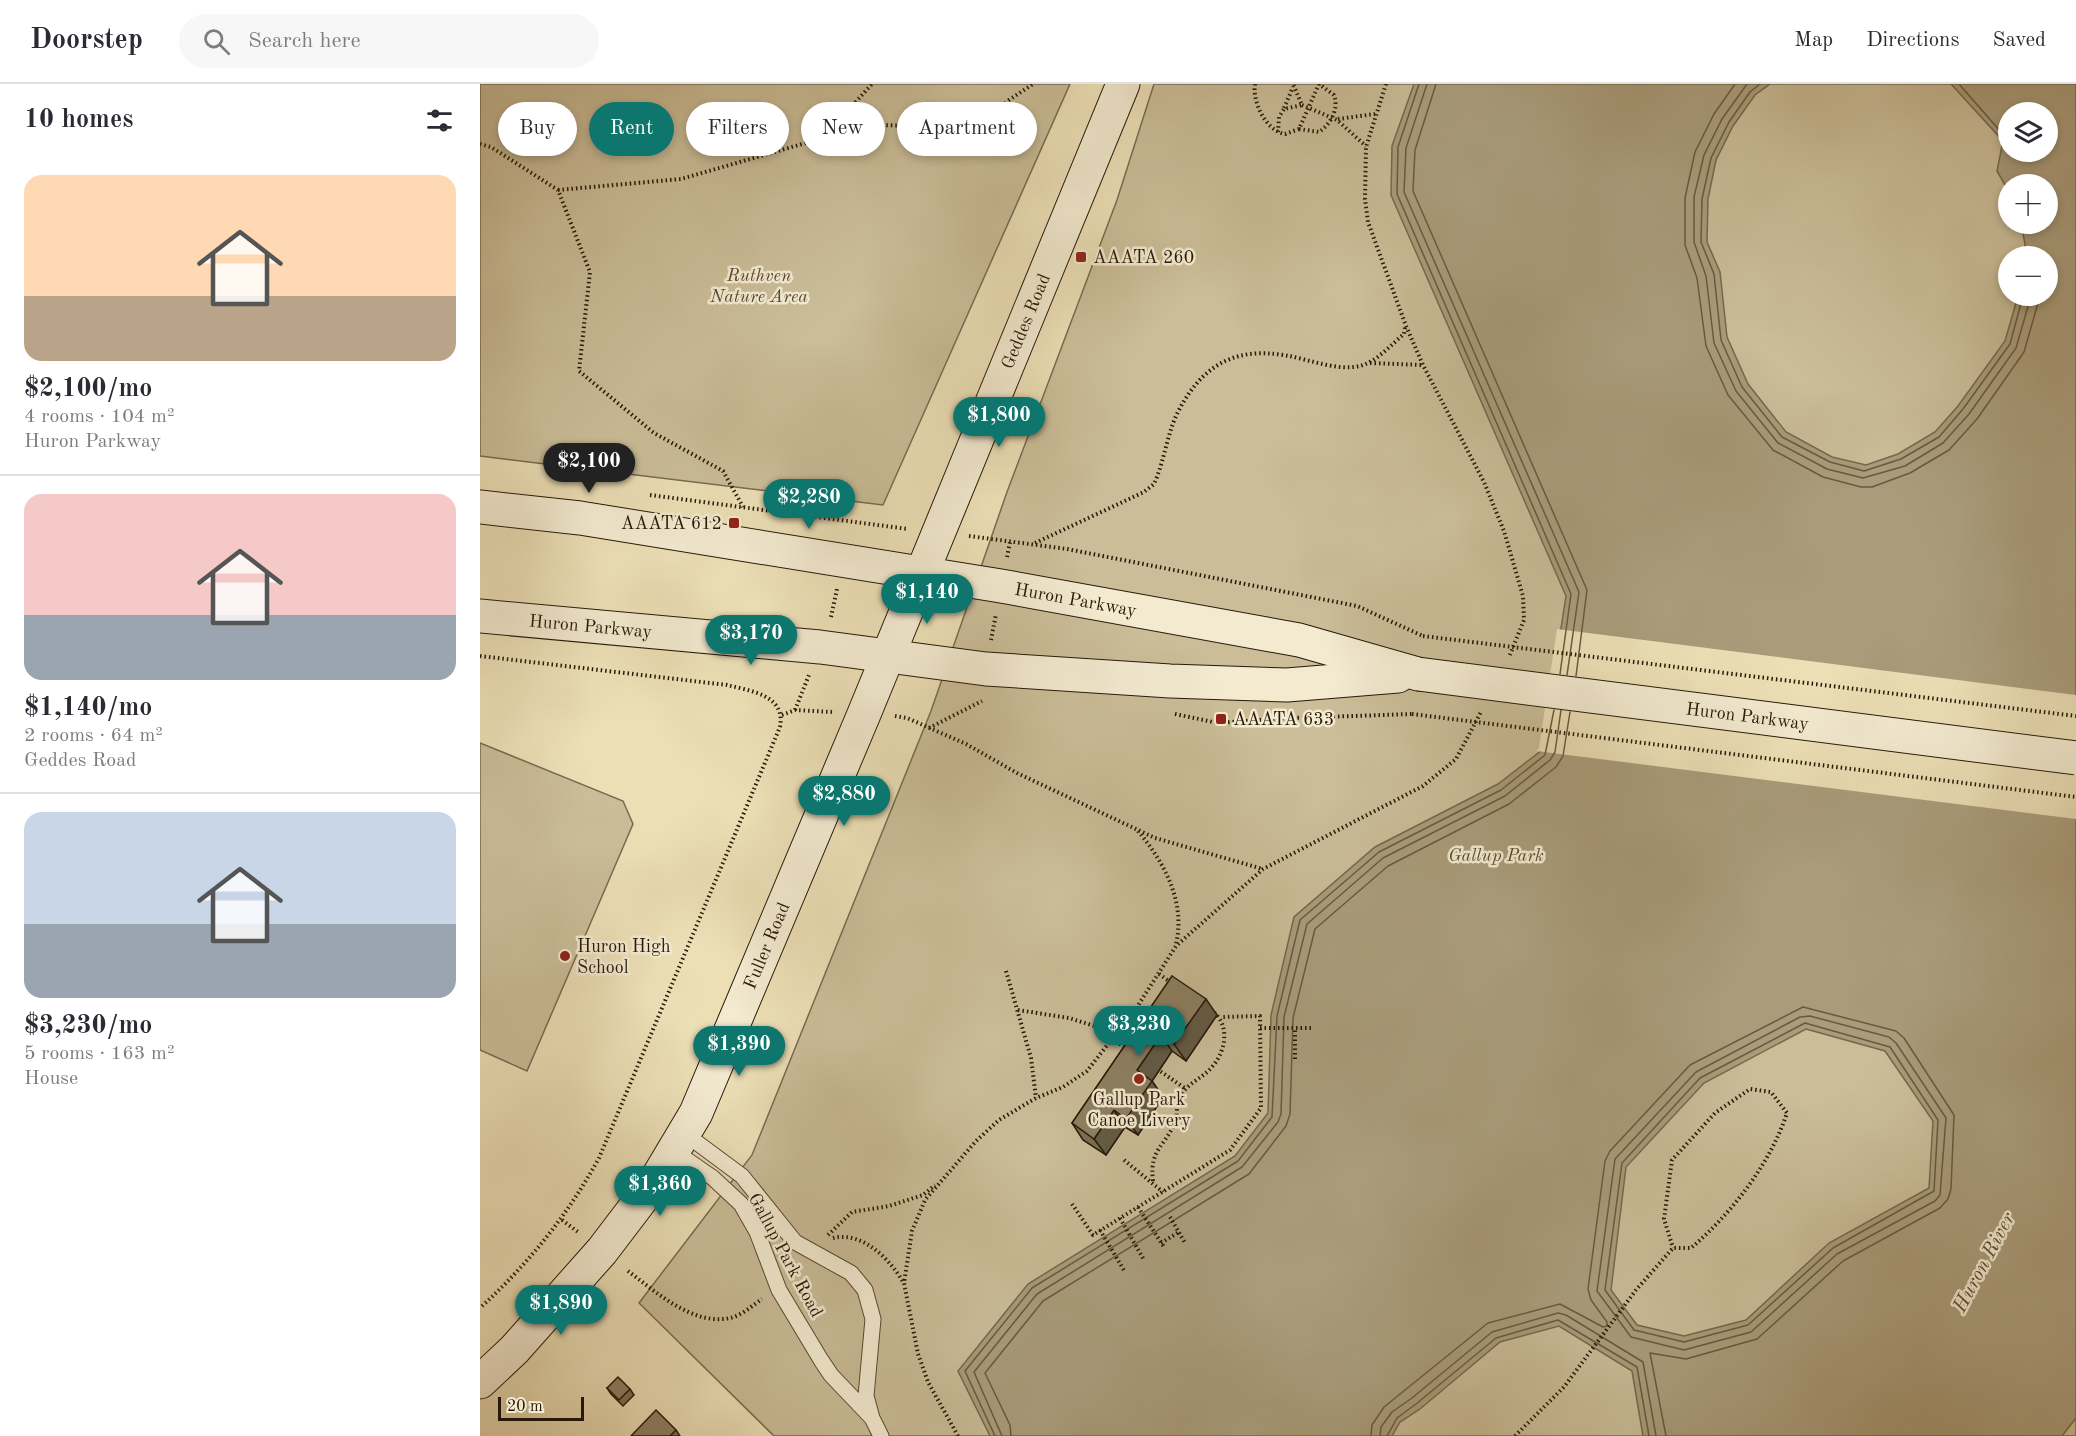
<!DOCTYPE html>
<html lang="en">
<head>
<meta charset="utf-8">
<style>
	:root { --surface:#fff; --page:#f7f7f7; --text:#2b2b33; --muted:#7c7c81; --line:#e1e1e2; --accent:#0f766e }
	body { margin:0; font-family:"Old Standard TT",serif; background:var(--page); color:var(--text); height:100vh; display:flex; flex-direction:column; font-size:22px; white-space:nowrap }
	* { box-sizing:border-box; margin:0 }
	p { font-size:20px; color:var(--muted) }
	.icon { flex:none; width:33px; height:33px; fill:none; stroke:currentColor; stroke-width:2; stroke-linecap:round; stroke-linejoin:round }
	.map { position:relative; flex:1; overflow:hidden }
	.sheet { display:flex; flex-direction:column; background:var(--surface); width:480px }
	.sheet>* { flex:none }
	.guide { position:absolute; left:18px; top:18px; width:570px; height:54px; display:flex; gap:12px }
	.tools { position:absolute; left:1518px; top:18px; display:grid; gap:12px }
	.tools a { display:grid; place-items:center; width:60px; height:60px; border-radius:50%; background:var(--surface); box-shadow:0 3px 9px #0003; font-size:30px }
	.scale { position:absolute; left:18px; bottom:15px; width:86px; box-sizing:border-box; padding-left:6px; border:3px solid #261907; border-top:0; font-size:16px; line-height:21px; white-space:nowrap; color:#261907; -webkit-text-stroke:4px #f3ead0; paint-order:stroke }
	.price { position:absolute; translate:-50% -51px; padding:0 14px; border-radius:21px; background:var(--accent); color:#fff; font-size:20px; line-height:39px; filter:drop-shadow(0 2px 3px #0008) }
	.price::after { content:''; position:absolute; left:50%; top:36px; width:18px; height:14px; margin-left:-9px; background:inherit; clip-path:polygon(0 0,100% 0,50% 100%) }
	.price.active { background:#222; color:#fff }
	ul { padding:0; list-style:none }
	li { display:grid; align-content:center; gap:12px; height:318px; padding:0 24px }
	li+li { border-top:2px solid var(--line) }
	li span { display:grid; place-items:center; height:186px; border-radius:18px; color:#555 }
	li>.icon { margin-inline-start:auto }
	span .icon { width:108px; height:108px; fill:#fffc; stroke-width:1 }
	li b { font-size:26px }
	h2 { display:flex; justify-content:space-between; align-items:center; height:72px; padding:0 24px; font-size:26px }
	.tag { padding:0 21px; border-radius:27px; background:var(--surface); box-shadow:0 3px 9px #0003; font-size:21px; line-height:54px }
	.tag.active { background:var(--accent); color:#fff }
	header { display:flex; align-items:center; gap:36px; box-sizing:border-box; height:84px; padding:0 30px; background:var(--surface); border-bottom:2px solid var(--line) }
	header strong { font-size:28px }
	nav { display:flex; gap:33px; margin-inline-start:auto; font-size:21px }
	.search { width:420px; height:54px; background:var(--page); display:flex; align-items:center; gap:15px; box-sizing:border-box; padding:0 21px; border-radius:33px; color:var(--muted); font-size:22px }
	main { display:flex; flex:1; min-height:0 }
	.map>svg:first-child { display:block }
	.green { fill:#cabd98; stroke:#786b50; stroke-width:1.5; fill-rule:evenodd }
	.water { fill:#a99c7a; stroke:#75684c; stroke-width:1.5; fill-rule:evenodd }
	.pier { fill:#ecdfb6 }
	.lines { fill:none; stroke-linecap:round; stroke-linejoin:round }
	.shore { stroke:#685a40; stroke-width:1.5 }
	.service-casing { stroke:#584a33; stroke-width:17 }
	.secondary-casing { stroke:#261907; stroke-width:35 }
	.path { stroke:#261907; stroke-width:4; stroke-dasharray:1.5 3; stroke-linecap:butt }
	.service { stroke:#f3ead0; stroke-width:15 }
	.secondary { stroke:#f3ead0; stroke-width:33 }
	.secondary-bridge-casing { stroke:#261907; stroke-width:35; stroke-linecap:butt }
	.path-bridge { stroke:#261907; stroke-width:4; stroke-dasharray:1.5 3; stroke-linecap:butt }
	.secondary-bridge { stroke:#f3ead0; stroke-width:33 }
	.wall { fill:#796e54; stroke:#261907; stroke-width:1.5 }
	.shaded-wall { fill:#635a45; stroke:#261907; stroke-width:1.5 }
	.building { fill:#8d8062; stroke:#261907; stroke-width:1.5 }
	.poi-dot { fill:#8f2418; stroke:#f3ead0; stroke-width:2 }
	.labels { text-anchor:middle; stroke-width:5; stroke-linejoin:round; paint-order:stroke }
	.poi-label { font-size:18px; fill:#261907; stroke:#f3ead0; text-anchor:start }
	.park-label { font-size:18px; font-style:italic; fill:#574a32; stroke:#f3ead0 }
	.street-label { font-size:18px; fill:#261907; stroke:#f3ead0 }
	.water-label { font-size:20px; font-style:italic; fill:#5a4d35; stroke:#f3ead0 }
</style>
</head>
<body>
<header>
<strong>Doorstep</strong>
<div class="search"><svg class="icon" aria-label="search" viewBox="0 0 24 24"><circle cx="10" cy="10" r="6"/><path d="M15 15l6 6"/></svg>Search here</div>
<nav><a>Map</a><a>Directions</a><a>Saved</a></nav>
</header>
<main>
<section class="sheet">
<h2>10 homes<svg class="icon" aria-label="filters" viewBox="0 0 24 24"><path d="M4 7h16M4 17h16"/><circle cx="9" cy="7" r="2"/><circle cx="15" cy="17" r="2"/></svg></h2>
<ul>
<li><span style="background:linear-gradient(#ffd9b3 65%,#b9a48a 0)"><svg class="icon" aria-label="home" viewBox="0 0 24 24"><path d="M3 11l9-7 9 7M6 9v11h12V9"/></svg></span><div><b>$2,100/mo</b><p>4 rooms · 104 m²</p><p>Huron Parkway</p></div></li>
<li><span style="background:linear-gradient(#f6c9c9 65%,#9aa5b1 0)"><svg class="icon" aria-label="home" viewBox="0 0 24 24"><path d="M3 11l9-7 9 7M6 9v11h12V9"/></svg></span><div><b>$1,140/mo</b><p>2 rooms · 64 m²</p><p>Geddes Road</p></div></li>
<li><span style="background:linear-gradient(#c9d6e8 60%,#9aa5b1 0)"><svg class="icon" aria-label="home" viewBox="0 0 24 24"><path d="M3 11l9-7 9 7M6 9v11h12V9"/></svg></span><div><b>$3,230/mo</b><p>5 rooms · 163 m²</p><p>House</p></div></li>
</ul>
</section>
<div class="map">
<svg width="1596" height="1352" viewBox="0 0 1596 1352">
	<rect width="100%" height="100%" fill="#ecdfb6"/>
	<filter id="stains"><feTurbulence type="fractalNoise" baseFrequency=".00333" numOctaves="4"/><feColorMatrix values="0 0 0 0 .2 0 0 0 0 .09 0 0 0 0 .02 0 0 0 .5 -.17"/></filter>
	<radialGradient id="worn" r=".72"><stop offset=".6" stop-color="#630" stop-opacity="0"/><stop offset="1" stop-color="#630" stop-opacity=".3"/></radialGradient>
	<path class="green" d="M 0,0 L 590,0 L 403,421 L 0,372 Z
		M 674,0 L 1596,0 L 1596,1352 L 294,1352 L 159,1219 L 272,1071 L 451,627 L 527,408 L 637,116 ZM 1528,28 L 1568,28 L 1568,68 L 1528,68 ZM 1528,100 L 1568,100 L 1568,140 L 1528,140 ZM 1528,172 L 1568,172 L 1568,212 L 1528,212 Z
		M 0,659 L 143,717 L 153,740 L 47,987 L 0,966 Z"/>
	<path class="water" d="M 934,0 L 1290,0 L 1275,11 L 1253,42 L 1236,76 L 1228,115 L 1227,158 L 1240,188 L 1247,253 L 1268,300 L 1306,348 L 1352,373 L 1386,381 L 1418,370 L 1455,348 L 1478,322 L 1525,257 L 1538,212 L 1568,212 L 1568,172 L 1544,172 L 1545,160 L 1541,140 L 1568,140 L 1568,100 L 1528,100 L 1528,106 L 1517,87 L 1523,57 L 1471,0 L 1596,0 L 1596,1334 L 1582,1352 L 1163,1352 L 1152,1287 L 1079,1242 L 1020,1258 L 940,1325 L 920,1338 L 912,1352 L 510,1352 L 478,1287 L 548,1200 L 755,1072 L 788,1029 L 791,931 L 814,833 L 895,763 L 1018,700 L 1062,666 L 1086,512 L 911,111 L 912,62 ZM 1528,28 L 1568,28 L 1568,68 L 1528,68 ZM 1326,945 L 1405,967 L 1453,1037 L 1449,1104 L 1349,1159 L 1266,1236 L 1204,1252 L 1157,1241 L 1131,1206 L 1146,1083 L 1224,999 Z"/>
	<path class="pier" d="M 1077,545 L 1596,611 L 1596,735 L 1056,667 L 1059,664 Z"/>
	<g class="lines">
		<path class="shore" d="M 939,0 L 918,63 L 917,110 L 1091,510 L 1080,590
			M 947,0 L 926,64 L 924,108 L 1099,508 L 1087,591
			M 956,0 L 935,66 L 933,107 L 1107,506 L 1096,592
			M 1255,0 L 1234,30 L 1215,68 L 1205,114 L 1205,161 L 1217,194 L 1226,262 L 1248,311 L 1293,366 L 1343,393 L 1381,403 L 1392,403 L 1430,389 L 1469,366 L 1497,335 L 1544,268 L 1560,212
			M 1267,0 L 1242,35 L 1224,71 L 1214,113 L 1214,158 L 1226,192 L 1234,259 L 1256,307 L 1298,359 L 1347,385 L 1383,394 L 1425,382 L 1463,359 L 1489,330 L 1536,264 L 1551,212
			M 1280,0 L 1270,8 L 1249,38 L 1231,74 L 1222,115 L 1221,158 L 1234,190 L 1241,256 L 1262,303 L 1302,353 L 1350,378 L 1384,387 L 1421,375 L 1459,353 L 1483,325 L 1530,260 L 1543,212
			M 1479,0 L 1528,56
			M 1330,932 L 1409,953 L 1416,959 L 1466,1034 L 1460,1111 L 1455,1117 L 1357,1170 L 1271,1248 L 1204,1266 L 1151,1253 L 1117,1207 L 1135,1075 L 1216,988 L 1320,933 Z
			M 1325,939 L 1410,963 L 1458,1036 L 1454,1107 L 1353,1164 L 1268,1241 L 1204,1258 L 1154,1246 L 1125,1206 L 1142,1079 L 1220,994 Z
			M 515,1352 L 485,1287 L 552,1204 L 758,1077 L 792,1033 L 797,932 L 820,836 L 899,768 L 1021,706 L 1065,671 L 1074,626
			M 522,1352 L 494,1288 L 557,1210 L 762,1083 L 798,1038 L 801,1030 L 804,933 L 827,840 L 903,774 L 1025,712 L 1070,676 L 1075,668 L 1081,626
			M 531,1352 L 530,1341 L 505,1289 L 563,1217 L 769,1090 L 806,1042 L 810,1030 L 813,934 L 835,845 L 908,782 L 1029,720 L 1076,683 L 1083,672 L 1090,628
			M 891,1352 L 892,1341 L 904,1323 L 1008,1239 L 1080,1220 L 1123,1243 L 1127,1242 L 1127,1238 L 1111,1216 L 1108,1205 L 1125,1077 L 1130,1067 L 1210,981 L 1323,923 L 1416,947 L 1424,954 L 1474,1031 L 1471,1105 L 1468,1115 L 1460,1124 L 1363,1177 L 1277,1255 L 1206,1275 L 1170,1269 L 1186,1352
			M 900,1352 L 901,1343 L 912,1328 L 932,1314 L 1012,1248 L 1078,1229 L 1086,1231 L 1163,1278 L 1176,1352
			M 907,1352 L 917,1334 L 936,1320 L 1016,1254 L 1078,1236 L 1157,1283 L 1169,1352"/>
		<defs>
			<path id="service" d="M 204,1049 L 262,1092 L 315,1158 L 371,1189 L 385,1206 L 393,1235 L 386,1312 L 392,1334 L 401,1352
				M 194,1067 L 233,1094 L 261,1120 L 277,1148 L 299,1206 L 341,1276 L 351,1291 L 392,1334"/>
			<g id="secondary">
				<path id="s1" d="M 0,423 L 100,434 L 521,502 L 819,556 L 938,590"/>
				<path id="s2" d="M 0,532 L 340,563 L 506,585 L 690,597 L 807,601 L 918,592"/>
				<path id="s3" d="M 0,1298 L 34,1266 L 122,1167 L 176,1096 L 216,1029 L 384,630 L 643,0"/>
			</g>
		</defs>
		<use href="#service" class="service-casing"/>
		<use href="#secondary" class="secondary-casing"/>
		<path class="path" d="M 775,0 C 772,18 786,47 805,50 L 819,45 L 839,0
			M 906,0 L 886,63 L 885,115 L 888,138 L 926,242 L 943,281 L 1004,398 L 1024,447 L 1043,512 L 1044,536 L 1029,573
			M 822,21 L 857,36 L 886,62
			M 804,24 L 813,3
			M 858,35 L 895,30
			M 819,45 L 839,48 C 851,40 859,25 854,11 L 839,0
			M 798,48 L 799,33 L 804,25 L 822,21 L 813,0
			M 345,53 L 387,41 L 460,42 L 474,48 L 494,47 L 529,16 L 553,0
			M 0,60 L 11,63 L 78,106 L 110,188 L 99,287 L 174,349 L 243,387 L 263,423
			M 78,106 L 201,95 L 343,54 L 392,0
			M 890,279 L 942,281
			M 170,411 L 428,445
			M 489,452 L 587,465 L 877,522 L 943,552
			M 555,459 L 664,408 L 674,400 C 685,376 687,348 699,326 C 728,271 768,260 826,276 C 843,280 861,286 880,282 C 896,278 911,261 924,250 L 925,243
			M 527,473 L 530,458
			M 351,533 L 357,505
			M 511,556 L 516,530
			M 0,572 L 247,601 C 271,607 306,611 300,643 L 119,1074 C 87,1132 49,1179 0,1224
			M 315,626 L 329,591
			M 695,630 L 738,639 L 806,634
			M 302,631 L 315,626 L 353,628
			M 415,632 L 427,634 L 486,660 L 537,689 L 675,754 L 783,785
			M 813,634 L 932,630
			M 449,644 L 502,617
			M 658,747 C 684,778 706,818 696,860
			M 526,887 L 551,974 L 556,1014
			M 679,890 L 693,900
			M 538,926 L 589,934 L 637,949
			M 780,944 L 831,944
			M 632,955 L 646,964
			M 815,975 L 815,944
			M 677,985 L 706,1005
			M 644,1076 L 683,1108
			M 673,1097 C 669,1065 685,1063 695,1038 C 698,1031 696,1022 699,1015 C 706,999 722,995 732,983 C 747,966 750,939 731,926
			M 592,1120 L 613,1151 L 750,1066 L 781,1024 L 780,932 L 741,933
			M 658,1123 L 684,1163
			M 690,1133 L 705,1159
			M 640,1134 L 664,1176
			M 82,1136 L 98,1148
			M 620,1146 L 645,1188
			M 348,1151 L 372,1128 L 409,1122 L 443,1111 L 455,1101
			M 353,1154 C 382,1147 410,1175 423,1198
			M 681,1159 L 699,1148
			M 148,1187 C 176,1208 213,1242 250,1234 C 261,1232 273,1221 282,1215
			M 478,1352 L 448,1298 L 438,1270 L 424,1199 L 432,1147 L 445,1116 L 496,1057 L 519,1036 L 556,1014 L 583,1003 L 607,987 L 657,923 L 696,862 L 783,785 L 943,702 L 976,675 L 1001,628
			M 1035,1352 L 1084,1303 L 1156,1206 L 1193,1164 L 1211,1164 C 1252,1129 1290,1080 1307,1029 L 1291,1008 L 1270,1005 L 1235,1029 L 1192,1076 L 1184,1135 L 1193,1164"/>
		<use href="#service" class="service"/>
		<use href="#secondary" class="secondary"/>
		<defs>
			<g id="secondary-bridge">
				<path id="s4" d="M 938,590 L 1596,674"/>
			</g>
		</defs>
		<use href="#secondary-bridge" class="secondary-bridge-casing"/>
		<path class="path-bridge" d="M 943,552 L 1596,632
			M 932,630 L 1596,713"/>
		<use href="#secondary-bridge" class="secondary-bridge"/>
	</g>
	<path class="wall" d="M 692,892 L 737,931 L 706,977 L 692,967 L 672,997 L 683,1013 L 658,1051 L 645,1043 L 626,1071 L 603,1056 L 592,1039 Z
		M 127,1304 L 150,1305 L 154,1311 L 143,1322 L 131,1310 Z
		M 196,1346 L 200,1352 L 151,1352 Z"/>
	<path class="shaded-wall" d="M 726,915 L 737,931 L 706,977 L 694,960 Z
		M 681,951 L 692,967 L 672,997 L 683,1013 L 658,1051 L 646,1035 L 657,986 Z
		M 634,1026 L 645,1043 L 626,1071 L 614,1055 Z"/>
	<path class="building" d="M 692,892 L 726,915 L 694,960 L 681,951 L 657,986 L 672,997 L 646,1035 L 634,1026 L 614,1055 L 592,1039 Z
		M 138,1293 L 150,1305 L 139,1316 L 127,1304 Z
		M 176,1326 L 196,1346 L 190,1352 L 151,1352 Z"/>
	<g class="poi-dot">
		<rect x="595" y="167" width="12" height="12" rx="3"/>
		<rect x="248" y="433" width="12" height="12" rx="3"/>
		<rect x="735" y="629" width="12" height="12" rx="3"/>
		<circle cx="85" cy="872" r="6"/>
		<circle cx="659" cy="995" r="6"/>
	</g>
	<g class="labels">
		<g class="poi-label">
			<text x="613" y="179">AAATA 260</text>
			<text x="242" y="445" text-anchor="end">AAATA 612</text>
			<text x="753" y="641">AAATA 633</text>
			<text x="97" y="868">Huron High<tspan x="97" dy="21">School</tspan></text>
			<text x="659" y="1021" text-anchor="middle">Gallup Park<tspan x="659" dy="21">Canoe Livery</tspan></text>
		</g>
		<g class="park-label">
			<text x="279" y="197">Ruthven<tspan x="279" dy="21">Nature Area</tspan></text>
			<text x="1016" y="777">Gallup Park</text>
		</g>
		<g class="street-label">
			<text dy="6" stroke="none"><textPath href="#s3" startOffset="1204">Geddes Road</textPath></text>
			<text dy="6" stroke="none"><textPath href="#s1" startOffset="603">Huron Parkway</textPath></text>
			<text dy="6" stroke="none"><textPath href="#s2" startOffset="111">Huron Parkway</textPath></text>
			<text dy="6" stroke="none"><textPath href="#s4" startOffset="332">Huron Parkway</textPath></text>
			<text dy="6" stroke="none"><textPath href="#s3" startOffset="528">Fuller Road</textPath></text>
			<text transform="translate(306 1171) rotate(62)" y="6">Gallup Park Road</text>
		</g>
		<g class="water-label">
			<text transform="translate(1503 1178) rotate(-62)" y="7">Huron River</text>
		</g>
	</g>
	<rect width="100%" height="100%" filter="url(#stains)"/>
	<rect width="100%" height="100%" fill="url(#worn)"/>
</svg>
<div class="tools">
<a><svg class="icon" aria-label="layers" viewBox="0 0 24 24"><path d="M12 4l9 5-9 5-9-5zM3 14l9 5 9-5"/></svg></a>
<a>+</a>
<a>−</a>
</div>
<div class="scale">20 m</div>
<b class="price" style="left:519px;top:364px">$1,800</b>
<b class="price active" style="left:109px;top:410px">$2,100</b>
<b class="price" style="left:329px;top:446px">$2,280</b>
<b class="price" style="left:447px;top:541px">$1,140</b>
<b class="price" style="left:271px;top:582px">$3,170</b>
<b class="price" style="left:364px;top:743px">$2,880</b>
<b class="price" style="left:659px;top:973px">$3,230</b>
<b class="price" style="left:259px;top:993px">$1,390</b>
<b class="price" style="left:180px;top:1133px">$1,360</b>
<b class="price" style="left:81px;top:1252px">$1,890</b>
<div class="guide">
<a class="tag">Buy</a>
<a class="tag active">Rent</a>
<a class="tag">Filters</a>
<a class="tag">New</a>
<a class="tag">Apartment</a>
</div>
</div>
</main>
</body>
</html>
